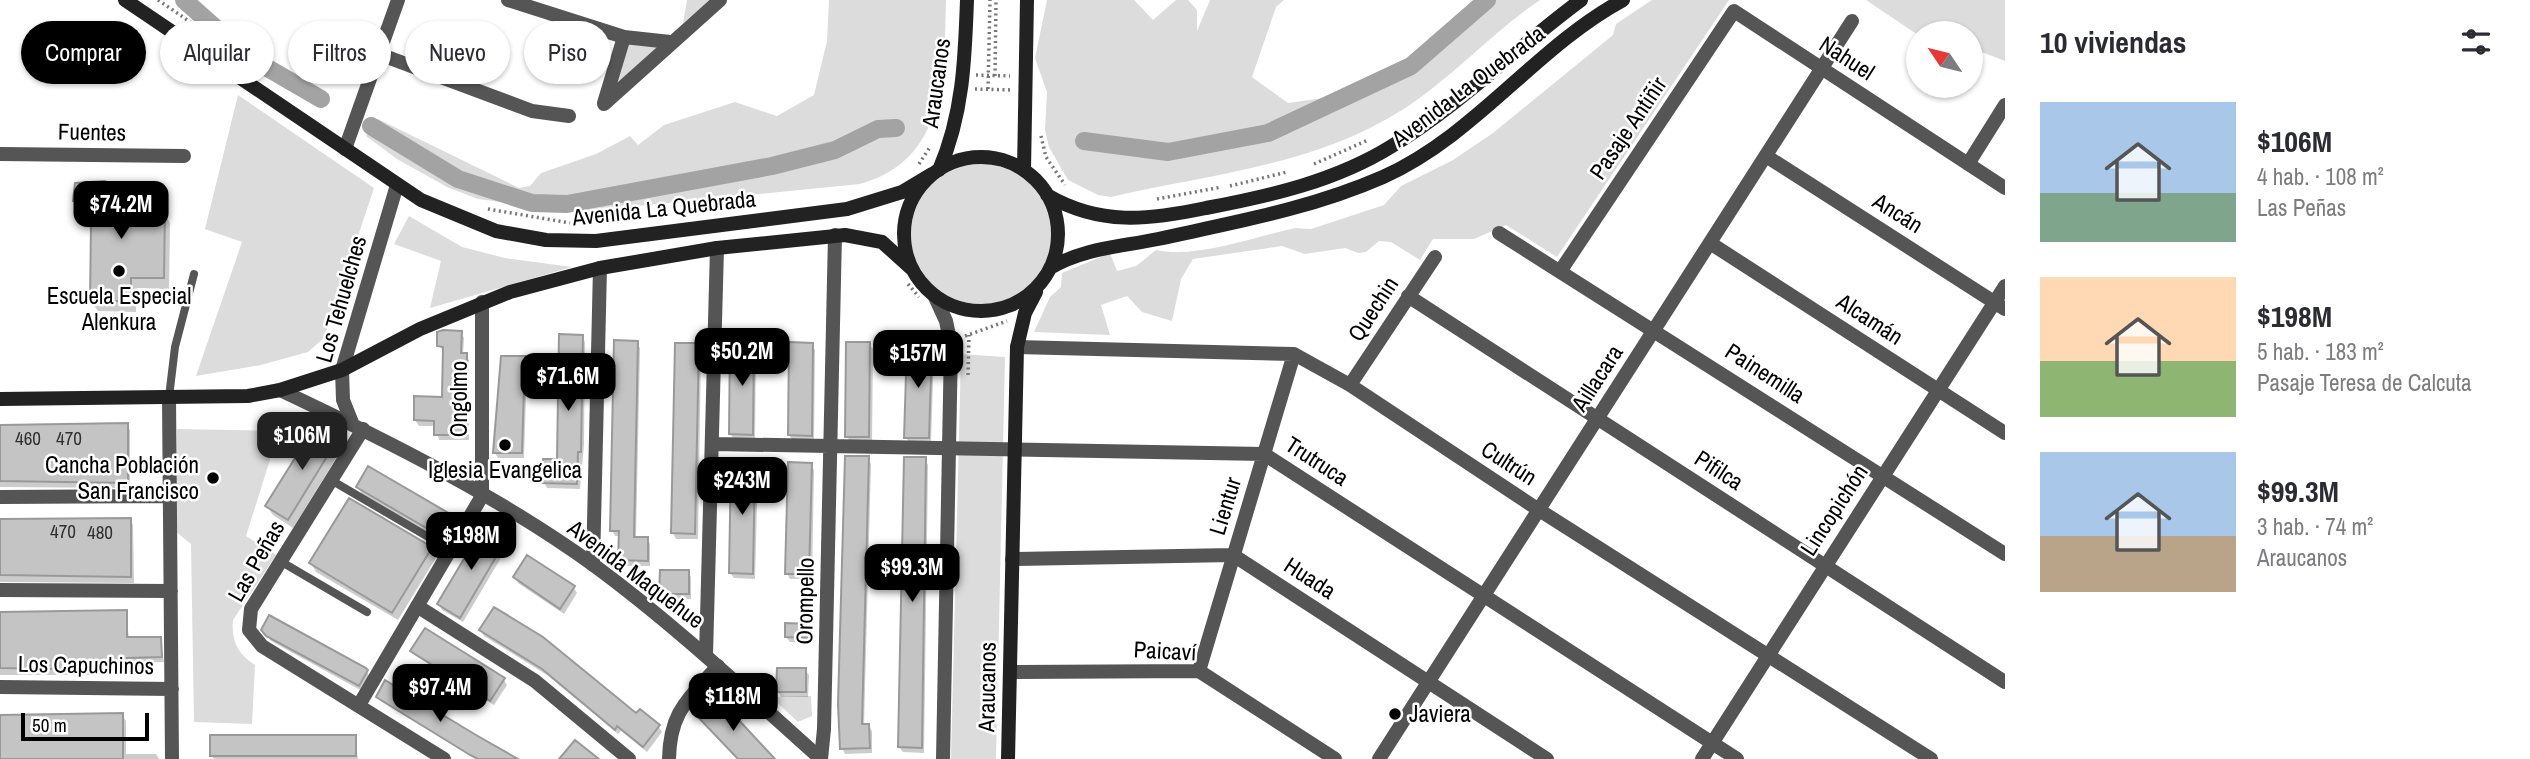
<!DOCTYPE html>
<html lang="es">
<head>
<meta charset="utf-8">
<style>
	:root { --surface:#fff; --page:#f2f2f3; --text:#2b2b33; --muted:#7c7c81; --accent:#000 }
	body { margin:0; font-family:"Archivo Narrow",sans-serif; background:var(--page); color:var(--text); height:100vh; display:flex; flex-direction:column; font-size:26px; white-space:nowrap }
	* { box-sizing:border-box; margin:0 }
	p { font-size:23px; color:var(--muted) }
	.icon { flex:none; width:38px; height:38px; fill:none; stroke:currentColor; stroke-width:2; stroke-linecap:round; stroke-linejoin:round }
	.map { position:relative; flex:1; overflow:hidden }
	.drawer { display:flex; flex-direction:column; background:var(--surface); width:525px }
	.drawer>* { flex:none }
	.guide { position:absolute; left:21px; top:21px; width:665px; height:63px; display:flex; gap:14px }
	.needle { width:46px; rotate:305deg }
	.tools { position:absolute; left:1906px; top:21px; display:grid; gap:14px }
	.tools a { display:grid; place-items:center; width:77px; height:77px; border-radius:50%; background:var(--surface); box-shadow:0 2px 5px #0004; font-size:35px }
	.scale { position:absolute; left:21px; bottom:18px; width:128px; box-sizing:border-box; padding-left:7px; border:4px solid #000; border-top:0; font-size:19px; line-height:24px; white-space:nowrap; color:#000; -webkit-text-stroke:5px #fff; paint-order:stroke }
	.price { position:absolute; translate:-50% -60px; padding:0 16px; border-radius:14px; background:var(--accent); color:#fff; font-size:23px; line-height:46px; filter:drop-shadow(0 2px 4px #0008) }
	.price::after { content:''; position:absolute; left:50%; top:42px; width:21px; height:16px; margin-left:-10px; background:inherit; clip-path:polygon(0 0,100% 0,50% 100%) }
	.price.on { background:#222; color:#fff }
	ul { padding:0; list-style:none }
	li { display:flex; align-items:center; gap:21px; height:175px; padding:0 35px }
	li span { display:grid; place-items:center; flex:none; width:196px; height:140px; border-radius:0px; color:#555 }
	li>.icon { margin-inline-start:auto }
	span .icon { width:84px; height:84px; fill:#fffc; stroke-width:1 }
	li b { font-size:30px }
	h2 { display:flex; justify-content:space-between; align-items:center; height:84px; padding:0 35px; font-size:30px }
	.chip { padding:0 24px; border-radius:32px; background:var(--surface); box-shadow:0 2px 5px #0004; font-size:24px; line-height:63px }
	.chip.on { background:var(--accent); color:#fff }
	main { display:flex; flex:1; min-height:0 }
	.map>svg:first-child { display:block }
	.green { fill:#dcdcdc }
	.shadow { fill:#0003 }
	.lines { fill:none; stroke-linecap:round; stroke-linejoin:round }
	.canal { stroke:#a3a3a3; stroke-width:18 }
	.building { fill:#c4c4c4; stroke:#999; stroke-width:2 }
	.path { stroke:#777; stroke-width:3.5; stroke-dasharray:2 3.5; stroke-linecap:butt }
	.service { stroke:#555; stroke-width:8 }
	.minor { stroke:#555; stroke-width:14 }
	.tertiary { stroke:#555; stroke-width:14 }
	.secondary { stroke:#222; stroke-width:14 }
	.poi-dot { fill:#000; stroke:#fff; stroke-width:2.5 }
	.labels { text-anchor:middle; stroke-width:5; stroke-linejoin:round; paint-order:stroke }
	.number-label { font-size:19px; fill:#313131 }
	.street-label { font-size:23px; fill:#000; stroke:#fff }
	.poi-label { font-size:23px; fill:#000; stroke:#fff }
</style>
</head>
<body>
<main>
<div class="map">
<svg width="2005" height="759" viewBox="0 0 2005 759">
	<rect width="100%" height="100%" fill="#fff"/>
	<path class="green" d="M 687,0 L 711,0 L 683,23 Z
		M 829,0 L 946,0 C 944,74 947,160 860,184 L 578,212 L 478,199 L 447,187 L 397,159 L 366,136 L 378,119 L 519,188 L 530,186 L 541,173 L 596,154 L 630,136 L 638,145 L 664,125 L 735,102 L 777,116 L 814,95 L 827,41 Z
		M 1047,0 L 1134,0 L 1153,20 L 1176,0 L 1188,0 L 1197,10 L 1197,31 L 1210,0 L 1284,0 L 1276,7 L 1252,77 L 1288,103 L 1359,93 L 1411,66 L 1487,0 L 1540,0 C 1491,33 1451,79 1402,110 C 1314,166 1210,174 1111,197 L 1098,195 L 1068,180 L 1049,147 L 1045,130 L 1047,92 L 1035,58 Z
		M 1652,0 L 1729,0 L 1557,257 L 1506,225 L 1474,239 L 1433,239 L 1420,260 L 1391,242 L 1379,241 L 1366,252 L 1358,253 L 1345,248 L 1305,254 L 1282,246 L 1193,259 L 1181,279 L 1172,321 L 1142,312 L 1127,296 L 1101,305 L 1110,335 L 1034,332 L 1050,297 L 1061,287 L 1062,273 L 1110,253 L 1117,271 L 1136,266 L 1156,250 C 1194,259 1255,237 1295,228 L 1311,229 L 1384,205 L 1401,186 L 1453,160 L 1493,133 L 1613,35 L 1616,24 Z
		M 1866,0 L 2005,0 L 2005,61 L 1979,51 L 1971,60 L 1970,33 L 1918,35 Z
		M 628,42 L 658,46 L 614,88 Z
		M 238,95 L 374,188 L 324,338 L 308,352 L 261,365 L 196,376 L 242,242 L 205,229 Z
		M911 234a70 70 0 1 1 140 0a70 70 0 1 1-140 0Z
		M 409,216 L 462,247 L 505,258 L 572,267 L 430,308 L 441,261 L 394,244 Z
		M 961,354 L 1005,357 L 996,759 L 951,759 Z
		M 177,429 L 279,431 L 246,536 L 276,555 L 233,620 C 231,641 238,654 255,665 L 252,724 L 194,722 L 191,544 L 175,531 Z
		M 811,696 L 812,716 L 798,722 L 771,697 Z"/>
	<path class="shadow" d="M 116,193 L 136,199 L 143,210 L 141,212 L 164,212 L 170,223 L 169,289 L 137,288 L 136,312 L 98,311 L 91,301 L 93,224 L 89,212 L 82,212 L 75,201 Z
		M 461,332 L 464,338 L 463,354 L 469,360 L 469,440 L 439,440 L 436,426 L 419,426 L 415,420 L 443,399 L 445,352 L 439,346 Z
		M 582,337 L 585,342 L 584,445 L 580,489 L 547,488 L 544,482 L 559,461 Z
		M 637,343 L 640,348 L 636,538 L 647,539 L 650,544 L 650,566 L 623,566 L 620,560 L 620,536 L 615,536 L 612,530 Z
		M 753,343 L 756,349 L 755,440 L 734,439 L 730,434 Z
		M 869,344 L 873,349 L 872,442 L 850,442 L 847,436 Z
		M 698,345 L 701,351 L 698,539 L 676,539 L 673,533 Z
		M 812,345 L 815,350 L 814,441 L 793,441 L 789,435 Z
		M 931,345 L 934,350 L 931,443 L 909,443 L 906,437 Z
		M 524,358 L 527,364 L 524,458 L 498,458 L 495,453 Z
		M 0,425 L 127,425 L 130,430 L 130,488 L 0,487 Z
		M 338,438 L 343,447 L 293,528 L 273,515 L 267,506 Z
		M 867,458 L 871,464 L 864,726 L 868,726 L 872,731 L 872,753 L 845,754 L 842,748 Z
		M 925,459 L 928,465 L 924,753 L 903,752 L 899,747 Z
		M 754,464 L 758,469 L 755,579 L 734,578 L 730,573 Z
		M 811,464 L 814,470 L 812,579 L 790,579 L 787,573 Z
		M 358,487 L 451,516 L 456,525 L 398,620 L 316,572 L 311,563 L 437,543 L 436,539 L 363,496 Z
		M 130,519 L 133,525 L 134,583 L 0,582 L 0,521 Z
		M 505,541 L 508,546 L 463,622 L 442,610 L 439,604 Z
		M 688,571 L 691,577 L 691,599 L 664,599 L 661,593 Z
		M 515,577 L 574,588 L 577,593 L 564,614 L 518,583 Z
		M 126,612 L 129,639 L 160,639 L 164,662 L 129,663 L 129,675 L 0,675 L 0,613 Z
		M 808,625 L 811,643 L 790,642 L 786,637 Z
		M 481,631 L 658,726 L 662,732 L 647,752 L 621,731 L 618,734 L 547,675 L 484,636 Z
		M 267,636 L 367,672 L 370,677 L 362,691 L 271,641 Z
		M 412,651 L 504,680 L 507,685 L 494,705 L 416,656 Z
		M 805,670 L 809,675 L 808,697 L 781,697 L 778,691 Z
		M 379,696 L 514,759 L 476,759 L 382,702 Z
		M 0,715 L 122,715 L 126,721 L 126,754 L 156,754 L 159,759 L 0,759 Z
		M 355,737 L 358,759 L 214,759 L 212,756 Z"/>
	<g class="lines">
		<path class="canal" d="M 184,0 L 247,56 L 321,99
			M 371,126 L 458,179 L 532,203 L 567,204 L 772,166 L 835,150 L 878,129 L 896,128
			M 1084,141 L 1168,152 L 1268,133 L 1411,66 L 1487,0"/>
	</g>
	<path class="building" d="M 105,181 L 116,191 L 123,183 L 138,198 L 127,210 L 165,210 L 164,278 L 131,278 L 131,301 L 90,301 L 91,223 L 87,218 L 87,202 L 73,201 L 75,183 Z
		M 443,330 L 462,331 L 461,353 L 467,353 L 467,435 L 434,435 L 434,421 L 414,420 L 414,396 L 442,397 L 443,347 L 437,346 L 437,332 Z
		M 559,334 L 583,335 L 581,452 L 578,452 L 577,484 L 542,483 L 543,459 L 557,459 Z
		M 614,340 L 638,341 L 634,537 L 648,537 L 648,561 L 618,560 L 619,531 L 610,531 Z
		M 730,341 L 754,341 L 753,435 L 729,434 Z
		M 789,342 L 813,343 L 812,436 L 788,435 Z
		M 846,342 L 870,342 L 869,437 L 845,437 Z
		M 675,343 L 699,343 L 695,534 L 671,533 Z
		M 907,343 L 932,343 L 929,438 L 904,438 Z
		M 501,356 L 525,356 L 522,453 L 493,453 Z
		M 128,423 L 128,483 L 0,481 L 0,425 Z
		M 317,423 L 339,437 L 288,520 L 265,506 Z
		M 845,456 L 869,456 L 862,724 L 869,724 L 870,748 L 840,749 L 838,704 Z
		M 904,457 L 926,457 L 922,748 L 898,747 Z
		M 731,461 L 755,462 L 753,574 L 729,573 Z
		M 788,462 L 812,463 L 809,574 L 785,574 Z
		M 368,466 L 452,515 L 392,613 L 309,563 L 349,498 L 427,544 L 435,542 L 433,532 L 356,487 Z
		M 131,518 L 131,577 L 0,575 L 0,519 Z
		M 483,527 L 506,540 L 460,618 L 437,604 Z
		M 527,555 L 575,586 L 560,609 L 513,577 Z
		M 660,570 L 689,570 L 689,594 L 659,594 Z
		M 494,607 L 543,637 L 636,713 L 640,709 L 660,725 L 643,747 L 617,726 L 615,730 L 542,669 L 479,630 Z
		M 127,610 L 127,637 L 161,637 L 162,657 L 127,658 L 127,670 L 0,668 L 0,612 Z
		M 269,615 L 366,668 L 368,670 L 359,686 L 266,636 L 261,630 Z
		M 785,623 L 809,624 L 809,638 L 785,637 Z
		M 425,628 L 505,678 L 490,701 L 410,651 Z
		M 777,668 L 806,668 L 806,692 L 776,692 Z
		M 385,680 L 476,735 L 518,759 L 478,759 L 470,755 L 376,697 Z
		M 717,698 L 735,716 L 775,759 L 738,759 L 697,716 Z
		M 123,713 L 123,759 L 0,759 L 0,715 Z
		M 210,735 L 356,735 L 356,756 L 210,756 Z
		M 575,740 L 599,759 L 559,759 Z"/>
	<g class="lines">
		<path class="path" d="M 158,0 L 265,73
			M 976,75 L 1010,76
			M 995,76 L 996,0
			M 975,89 L 1013,90
			M 988,89 L 990,0
			M 1041,136 L 1046,157 L 1065,185
			M 919,164 L 930,147
			M 1314,164 L 1368,140
			M 1230,186 L 1287,172
			M 1157,199 L 1222,187
			M 488,209 L 570,223
			M 908,284 L 919,297
			M 965,336 L 1007,321
			M 968,375 L 969,335"/>
		<path class="service" d="M 169,397 L 175,347 L 194,274
			M 331,480 L 430,538
			M 280,561 L 367,612"/>
		<path class="minor" d="M 508,0 L 624,37 L 670,42
			M 379,54 L 532,111 L 569,116
			M 604,103 L 624,37
			M 604,104 L 720,0
			M 345,149 L 398,0
			M 0,154 L 184,156
			M 1766,156 L 2005,309
			M 1968,164 L 2005,105
			M 1499,233 L 2005,554
			M 1710,243 L 2005,433
			M 1561,270 L 1734,11 L 2005,188
			M 1408,296 L 2005,682
			M 1017,347 L 1294,354 L 1350,385 L 1539,510 L 1931,759
			M 1350,385 L 1435,257
			M 169,397 L 172,759
			M 363,429 L 251,609 L 249,630 L 262,646 L 444,759
			M 714,444 L 1264,454 L 1737,759
			M 0,497 L 170,496
			M 1012,559 L 1233,555 L 1547,759
			M 593,565 L 600,268
			M 0,590 L 171,591
			M 417,606 L 535,681 L 629,759
			M 706,655 L 717,248
			M 1199,671 L 1294,354
			M 1010,672 L 1199,671 L 1335,759
			M 0,687 L 172,689
			M 359,705 L 482,496 L 482,302
			M 669,759 C 670,711 688,700 718,666
			M 821,759 L 824,729 L 835,235
			M 1379,759 L 1852,21
			M 1702,759 L 2005,286"/>
		<path class="tertiary" d="M 935,297 L 946,321 L 951,345 L 943,759
			M 280,390 C 388,441 498,496 595,566 C 675,625 747,693 821,759
			M 353,425 L 343,400 L 342,370 L 397,185"/>
		<path class="secondary" d="M 125,0 L 421,200 L 496,231 L 546,240 L 596,241 L 847,209 L 902,192 L 932,174
			M904 234a77 77 0 1 1 154 0a77 77 0 1 1-154 0Z
			M 939,170 C 963,115 965,59 967,0
			M 1024,170 L 1027,0
			M 1047,195 C 1100,226 1149,220 1206,208 C 1270,196 1336,181 1392,146 C 1460,105 1517,47 1581,0
			M 1050,268 C 1084,248 1120,247 1158,239 C 1235,222 1310,209 1383,177 C 1475,136 1536,47 1623,0
			M 0,399 L 248,396 L 280,390 L 342,370 L 420,329 L 510,292 L 600,268 L 717,248 L 845,235 L 882,242 L 912,269
			M 1008,759 L 1017,347 L 1025,313 L 1036,292"/>
	</g>
	<g class="poi-dot">
		<circle cx="119" cy="271" r="7"/>
		<circle cx="505" cy="445" r="7"/>
		<circle cx="213" cy="478" r="7"/>
		<circle cx="1395" cy="714" r="7"/>
	</g>
	<g class="labels">
		<g class="number-label">
			<text x="28" y="445">460</text>
			<text x="69" y="445">470</text>
			<text x="63" y="538">470</text>
			<text x="100" y="539">480</text>
		</g>
		<g class="street-label">
			<text transform="translate(1847 58) rotate(33)" y="8">Nahuel</text>
			<text transform="translate(936 83) rotate(-82)" y="8">Araucanos</text>
			<text transform="translate(1468 86) rotate(-37)" y="8">Avenida La Quebrada</text>
			<text transform="translate(1628 128) rotate(-56)" y="8">Pasaje Antiñir</text>
			<text transform="translate(92 132) rotate(1)" y="8">Fuentes</text>
			<text transform="translate(664 208) rotate(-6)" y="8">Avenida La Quebrada</text>
			<text transform="translate(1898 213) rotate(32)" y="8">Ancán</text>
			<text transform="translate(341 299) rotate(-74)" y="8">Los Tehuelches</text>
			<text transform="translate(1373 309) rotate(-57)" y="8">Quechin</text>
			<text transform="translate(1870 319) rotate(33)" y="8">Alcamán</text>
			<text transform="translate(1765 373) rotate(33)" y="8">Painemilla</text>
			<text transform="translate(1597 378) rotate(-57)" y="8">Aillacara</text>
			<text transform="translate(459 399) rotate(-90)" y="8">Ongolmo</text>
			<text transform="translate(1317 461) rotate(33)" y="8">Trutruca</text>
			<text transform="translate(1509 463) rotate(33)" y="8">Cultrún</text>
			<text transform="translate(1719 470) rotate(33)" y="8">Pifilca</text>
			<text transform="translate(1225 506) rotate(-73)" y="8">Lientur</text>
			<text transform="translate(1834 510) rotate(-57)" y="8">Lincopichón</text>
			<text transform="translate(256 561) rotate(-60)" y="8">Las Peñas</text>
			<text transform="translate(636 574) rotate(37)" y="8">Avenida Maquehue</text>
			<text transform="translate(1310 578) rotate(33)" y="8">Huada</text>
			<text transform="translate(805 601) rotate(-89)" y="8">Orompello</text>
			<text transform="translate(1165 651) rotate(3)" y="8">Paicaví</text>
			<text transform="translate(86 665) rotate(1)" y="8">Los Capuchinos</text>
			<text transform="translate(987 687) rotate(-89)" y="8">Araucanos</text>
		</g>
		<g class="poi-label">
			<text x="119" y="304">Escuela Especial<tspan x="119" dy="26">Alenkura</tspan></text>
			<text x="199" y="473" text-anchor="end">Cancha Población<tspan x="199" dy="26">San Francisco</tspan></text>
			<text x="505" y="478">Iglesia Evangelica</text>
			<text x="1409" y="722" text-anchor="start">Javiera</text>
		</g>
	</g>
</svg>
<div class="tools">
<a><svg class="needle" viewBox="-14 -14 28 28"><path d="M0-13l5 13h-10z" fill="#e53935"/><path d="M0 13l5-13h-10z" fill="#7c7c81"/></svg></a>
</div>
<div class="scale">50 m</div>
<b class="price" style="left:121px;top:241px">$74.2M</b>
<b class="price" style="left:742px;top:388px">$50.2M</b>
<b class="price" style="left:918px;top:390px">$157M</b>
<b class="price" style="left:568px;top:413px">$71.6M</b>
<b class="price on" style="left:302px;top:472px">$106M</b>
<b class="price" style="left:742px;top:517px">$243M</b>
<b class="price" style="left:471px;top:572px">$198M</b>
<b class="price" style="left:912px;top:604px">$99.3M</b>
<b class="price" style="left:440px;top:724px">$97.4M</b>
<b class="price" style="left:733px;top:733px">$118M</b>
<div class="guide">
<a class="chip on">Comprar</a>
<a class="chip">Alquilar</a>
<a class="chip">Filtros</a>
<a class="chip">Nuevo</a>
<a class="chip">Piso</a>
</div>
</div>
<section class="drawer">
<h2>10 viviendas<svg class="icon" aria-label="filters" viewBox="0 0 24 24"><path d="M4 7h16M4 17h16"/><circle cx="9" cy="7" r="2"/><circle cx="15" cy="17" r="2"/></svg></h2>
<ul>
<li><span style="background:linear-gradient(#a9c7e8 65%,#7fa58c 0)"><svg class="icon" aria-label="home" viewBox="0 0 24 24"><path d="M3 11l9-7 9 7M6 9v11h12V9"/></svg></span><div><b>$106M</b><p>4 hab. · 108 m²</p><p>Las Peñas</p></div></li>
<li><span style="background:linear-gradient(#ffd9b3 60%,#8fb573 0)"><svg class="icon" aria-label="home" viewBox="0 0 24 24"><path d="M3 11l9-7 9 7M6 9v11h12V9"/></svg></span><div><b>$198M</b><p>5 hab. · 183 m²</p><p>Pasaje Teresa de Calcuta</p></div></li>
<li><span style="background:linear-gradient(#a9c7e8 60%,#b9a48a 0)"><svg class="icon" aria-label="home" viewBox="0 0 24 24"><path d="M3 11l9-7 9 7M6 9v11h12V9"/></svg></span><div><b>$99.3M</b><p>3 hab. · 74 m²</p><p>Araucanos</p></div></li>
</ul>
</section>
</main>
</body>
</html>
